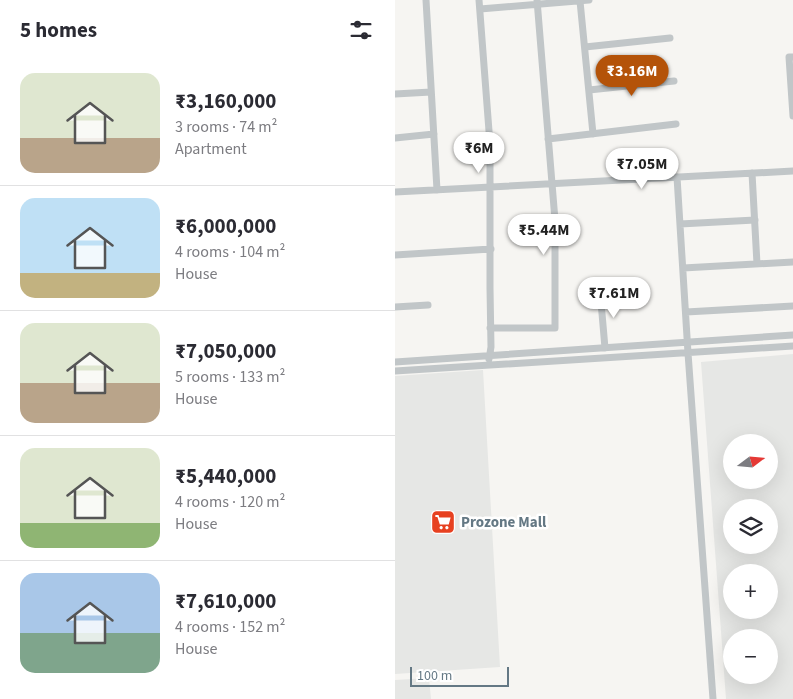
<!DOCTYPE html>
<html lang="en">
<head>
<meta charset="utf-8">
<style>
	:root { --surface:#fff; --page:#f7f7f7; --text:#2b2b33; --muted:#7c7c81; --line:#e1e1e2; --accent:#b45309 }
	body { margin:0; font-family:"Source Sans 3",sans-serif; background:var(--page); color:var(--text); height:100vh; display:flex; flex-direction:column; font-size:19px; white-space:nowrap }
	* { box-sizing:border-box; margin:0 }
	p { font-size:16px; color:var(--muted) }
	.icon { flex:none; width:28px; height:28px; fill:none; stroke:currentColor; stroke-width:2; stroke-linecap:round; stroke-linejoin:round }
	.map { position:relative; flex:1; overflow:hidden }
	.sheet { display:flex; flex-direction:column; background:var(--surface); width:395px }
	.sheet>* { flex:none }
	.needle { width:32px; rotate:74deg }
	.buttons { position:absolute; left:328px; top:434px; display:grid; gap:10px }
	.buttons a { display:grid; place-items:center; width:55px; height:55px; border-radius:50%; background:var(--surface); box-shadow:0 5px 20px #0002; font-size:25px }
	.scale { position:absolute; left:15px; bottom:12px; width:99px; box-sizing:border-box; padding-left:5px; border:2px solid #647884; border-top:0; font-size:14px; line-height:18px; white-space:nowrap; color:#647884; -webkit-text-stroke:4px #fff; paint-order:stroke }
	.price { position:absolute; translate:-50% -42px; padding:0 11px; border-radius:18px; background:#fff; color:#222; font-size:16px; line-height:32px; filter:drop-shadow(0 1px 2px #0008) }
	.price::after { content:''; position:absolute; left:50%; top:30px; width:15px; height:11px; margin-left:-8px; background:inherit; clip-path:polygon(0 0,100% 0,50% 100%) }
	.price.selected { background:var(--accent); color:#fff }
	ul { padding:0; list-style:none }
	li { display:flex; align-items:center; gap:15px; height:125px; padding:0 20px }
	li+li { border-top:1px solid var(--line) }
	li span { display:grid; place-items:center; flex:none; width:140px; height:100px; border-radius:15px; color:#555 }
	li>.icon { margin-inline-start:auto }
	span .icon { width:60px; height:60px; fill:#fffc; stroke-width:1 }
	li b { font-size:21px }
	h2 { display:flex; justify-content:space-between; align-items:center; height:60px; padding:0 20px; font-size:21px }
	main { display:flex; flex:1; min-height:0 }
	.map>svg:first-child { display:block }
	.built { fill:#e6e7e5; fill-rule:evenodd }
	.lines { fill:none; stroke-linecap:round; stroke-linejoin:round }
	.minor { stroke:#c1c6c8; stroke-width:7 }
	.labels { text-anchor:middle; stroke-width:5; stroke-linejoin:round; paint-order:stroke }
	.poi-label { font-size:15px; font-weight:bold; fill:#647884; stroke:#fff; text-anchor:start }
</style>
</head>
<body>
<main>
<section class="sheet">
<h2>5 homes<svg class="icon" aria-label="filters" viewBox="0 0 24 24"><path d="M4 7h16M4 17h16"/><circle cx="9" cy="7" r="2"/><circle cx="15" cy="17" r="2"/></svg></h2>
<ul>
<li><span style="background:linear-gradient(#dfe7d0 65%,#b9a48a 0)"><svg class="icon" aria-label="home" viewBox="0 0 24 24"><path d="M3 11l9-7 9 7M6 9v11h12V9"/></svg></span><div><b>₹3,160,000</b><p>3 rooms · 74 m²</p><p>Apartment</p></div></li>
<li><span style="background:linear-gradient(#bfe0f5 75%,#c2b280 0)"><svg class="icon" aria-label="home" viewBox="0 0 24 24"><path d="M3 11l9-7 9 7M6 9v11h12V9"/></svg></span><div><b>₹6,000,000</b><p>4 rooms · 104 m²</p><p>House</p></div></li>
<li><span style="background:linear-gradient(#dfe7d0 60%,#b9a48a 0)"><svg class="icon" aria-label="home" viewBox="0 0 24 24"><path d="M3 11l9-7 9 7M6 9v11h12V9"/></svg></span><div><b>₹7,050,000</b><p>5 rooms · 133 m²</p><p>House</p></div></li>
<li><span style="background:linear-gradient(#dfe7d0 75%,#8fb573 0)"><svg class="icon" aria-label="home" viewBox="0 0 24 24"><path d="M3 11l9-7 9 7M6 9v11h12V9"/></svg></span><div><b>₹5,440,000</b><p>4 rooms · 120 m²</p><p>House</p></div></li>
<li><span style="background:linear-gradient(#a9c7e8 60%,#7fa58c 0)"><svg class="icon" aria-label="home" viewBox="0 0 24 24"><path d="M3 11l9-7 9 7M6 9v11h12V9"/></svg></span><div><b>₹7,610,000</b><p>4 rooms · 152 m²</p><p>House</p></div></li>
</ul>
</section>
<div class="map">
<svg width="398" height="699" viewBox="0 0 398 699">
	<rect width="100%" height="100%" fill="#f6f5f2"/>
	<path class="built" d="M 398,354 L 398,699 L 331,699 L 306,362 ZM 374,442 L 374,480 L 336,480 L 336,442 ZM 336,508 L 374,508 L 374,545 L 336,545 ZM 336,572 L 374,572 L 374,610 L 336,610 ZM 336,638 L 374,638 L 374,675 L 336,675 Z
		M 88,370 L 105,667 L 0,674 L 0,376 Z
		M 34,678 L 36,699 L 0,699 L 0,680 Z"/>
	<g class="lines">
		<path class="minor" d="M 31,0 L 42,190
			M 84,0 L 95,144 L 95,288 L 96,347 L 94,359
			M 185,1 L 198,134
			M 85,9 L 194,0
			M 190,47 L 275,38
			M 398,57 L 394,57 L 398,116
			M 194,90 L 279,81
			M 0,94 L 36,92
			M 0,138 L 39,134
			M 153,139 L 281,124
			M 357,173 L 362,264
			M 282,177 L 293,353 L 318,699
			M 0,192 L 398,171
			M 285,224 L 360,220
			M 0,255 L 96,249
			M 288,268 L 398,262
			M 0,307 L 33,305
			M 291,312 L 398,306
			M 95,328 L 160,328 L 160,220 L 142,0
			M 210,348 L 206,302 L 209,294 L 219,286
			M 0,362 L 398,335
			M 0,371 L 398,346"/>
	</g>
	<defs>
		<symbol id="supermarket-square" viewBox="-11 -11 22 22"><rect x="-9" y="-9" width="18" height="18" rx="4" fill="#e74120" stroke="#fff"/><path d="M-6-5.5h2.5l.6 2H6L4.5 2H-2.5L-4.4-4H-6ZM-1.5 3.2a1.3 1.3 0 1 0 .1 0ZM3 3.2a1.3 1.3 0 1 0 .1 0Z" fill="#fff"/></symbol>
	</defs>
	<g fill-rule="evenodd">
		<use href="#supermarket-square" x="34" y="508" width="28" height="28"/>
	</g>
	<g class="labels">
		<g class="poi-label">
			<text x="66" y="527">Prozone Mall</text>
		</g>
	</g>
</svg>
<div class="buttons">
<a><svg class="needle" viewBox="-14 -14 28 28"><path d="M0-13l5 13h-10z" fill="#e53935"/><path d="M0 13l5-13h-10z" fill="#7c7c81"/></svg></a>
<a><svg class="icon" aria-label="layers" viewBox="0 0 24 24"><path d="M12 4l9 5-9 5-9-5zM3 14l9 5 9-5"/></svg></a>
<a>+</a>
<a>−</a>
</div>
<div class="scale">100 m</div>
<b class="price selected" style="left:237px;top:97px">₹3.16M</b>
<b class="price" style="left:84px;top:174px">₹6M</b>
<b class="price" style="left:247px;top:190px">₹7.05M</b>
<b class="price" style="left:149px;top:256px">₹5.44M</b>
<b class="price" style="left:219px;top:319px">₹7.61M</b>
</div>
</main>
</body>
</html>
